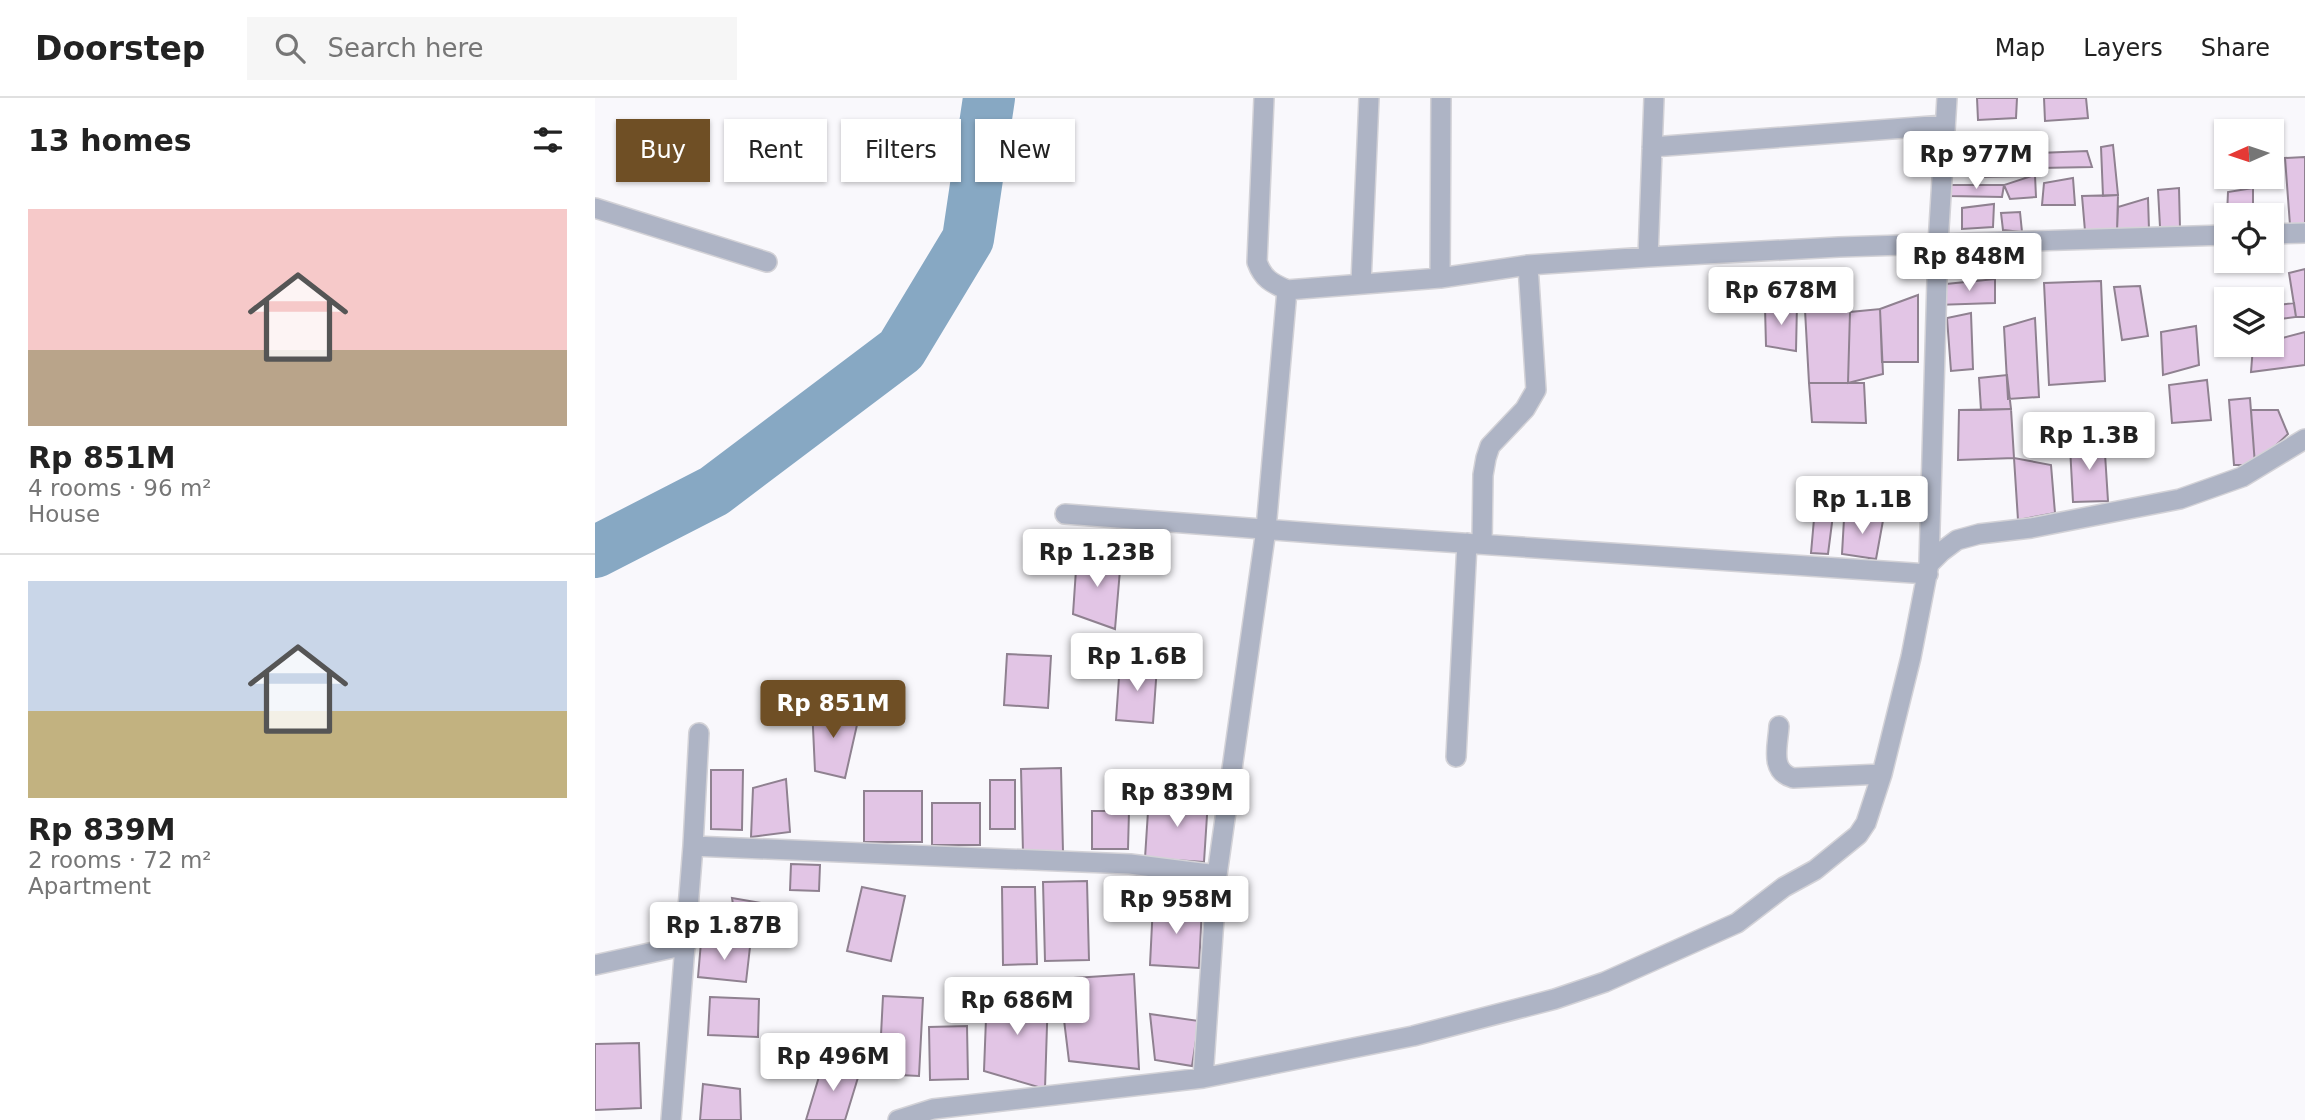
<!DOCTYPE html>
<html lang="en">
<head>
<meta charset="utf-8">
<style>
	:root { --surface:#fff; --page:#f6f6f6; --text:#222; --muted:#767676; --line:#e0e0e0; --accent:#6f4f25 }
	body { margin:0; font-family:"DejaVu Sans",sans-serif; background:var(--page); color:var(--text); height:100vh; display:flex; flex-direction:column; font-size:26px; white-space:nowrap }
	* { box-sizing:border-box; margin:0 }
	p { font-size:23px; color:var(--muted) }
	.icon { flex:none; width:38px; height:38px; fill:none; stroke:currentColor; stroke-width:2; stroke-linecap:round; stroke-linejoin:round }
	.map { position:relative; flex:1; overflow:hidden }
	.side { display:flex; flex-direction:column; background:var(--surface); width:595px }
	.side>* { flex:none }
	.guide { position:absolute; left:21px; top:21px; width:665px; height:63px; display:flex; gap:14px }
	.needle { width:46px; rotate:267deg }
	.fabs { position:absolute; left:1619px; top:21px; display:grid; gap:14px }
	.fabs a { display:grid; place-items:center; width:70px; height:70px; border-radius:0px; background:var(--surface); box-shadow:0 2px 5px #0004; font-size:35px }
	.price { position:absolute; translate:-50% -60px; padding:0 16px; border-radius:7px; background:#fff; color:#222; font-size:23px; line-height:46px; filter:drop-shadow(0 2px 4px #0008) }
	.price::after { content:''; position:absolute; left:50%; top:42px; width:21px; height:16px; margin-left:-10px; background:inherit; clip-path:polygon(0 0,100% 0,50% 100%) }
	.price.selected { background:var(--accent); color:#fff }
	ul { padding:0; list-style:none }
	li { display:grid; align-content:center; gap:14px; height:371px; padding:0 28px }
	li+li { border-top:2px solid var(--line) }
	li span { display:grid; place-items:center; height:217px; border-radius:0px; color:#555 }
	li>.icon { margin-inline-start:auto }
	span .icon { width:126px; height:126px; fill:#fffc; stroke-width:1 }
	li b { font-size:30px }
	h2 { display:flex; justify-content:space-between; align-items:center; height:84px; padding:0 28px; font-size:30px }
	.pill { padding:0 24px; border-radius:0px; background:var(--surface); box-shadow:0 2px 5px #0004; font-size:24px; line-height:63px }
	.pill.selected { background:var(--accent); color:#fff }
	header { display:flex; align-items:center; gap:42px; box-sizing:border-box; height:98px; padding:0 35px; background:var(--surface); border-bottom:2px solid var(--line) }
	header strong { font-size:33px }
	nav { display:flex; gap:38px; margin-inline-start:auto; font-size:24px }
	.search { width:490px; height:63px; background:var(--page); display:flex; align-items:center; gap:18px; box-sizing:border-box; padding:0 24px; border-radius:0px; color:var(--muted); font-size:26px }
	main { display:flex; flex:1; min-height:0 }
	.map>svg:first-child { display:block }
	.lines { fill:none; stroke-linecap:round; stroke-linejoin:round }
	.river { stroke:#87a8c3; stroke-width:52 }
	.building { fill:#e2c5e5; stroke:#8f8190; stroke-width:2 }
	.minor-casing { stroke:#d3d2d7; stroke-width:22 }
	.minor { stroke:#aeb4c5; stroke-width:19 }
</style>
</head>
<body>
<header>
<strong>Doorstep</strong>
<div class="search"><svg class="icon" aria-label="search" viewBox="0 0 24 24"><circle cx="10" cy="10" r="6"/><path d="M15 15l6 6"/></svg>Search here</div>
<nav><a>Map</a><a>Layers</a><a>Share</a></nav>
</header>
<main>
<section class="side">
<h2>13 homes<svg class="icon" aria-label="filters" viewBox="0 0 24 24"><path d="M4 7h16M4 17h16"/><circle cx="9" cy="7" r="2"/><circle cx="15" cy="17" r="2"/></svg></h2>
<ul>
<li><span style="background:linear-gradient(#f6c9c9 65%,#b9a48a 0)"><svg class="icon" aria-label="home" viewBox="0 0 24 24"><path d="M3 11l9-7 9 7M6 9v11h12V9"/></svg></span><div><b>Rp 851M</b><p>4 rooms · 96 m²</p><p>House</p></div></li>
<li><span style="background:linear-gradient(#c9d6e8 60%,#c2b280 0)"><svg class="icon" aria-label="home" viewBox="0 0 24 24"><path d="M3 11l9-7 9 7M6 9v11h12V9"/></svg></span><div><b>Rp 839M</b><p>2 rooms · 72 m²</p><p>Apartment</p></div></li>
</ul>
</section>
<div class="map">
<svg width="1710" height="1022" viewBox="0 0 1710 1022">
	<rect width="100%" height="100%" fill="#f9f8fc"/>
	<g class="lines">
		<path class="river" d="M 0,454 L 119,393 L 306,252 L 373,141 L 394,0"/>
	</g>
	<path class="building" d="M 1382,0 L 1422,0 L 1421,20 L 1383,22 Z
		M 1449,0 L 1491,0 L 1493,20 L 1450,23 Z
		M 1429,43 L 1432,78 L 1379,79 L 1376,49 Z
		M 1518,47 L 1523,97 L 1508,98 L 1506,49 Z
		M 1492,53 L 1497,69 L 1445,70 L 1444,55 Z
		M 1710,59 L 1710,126 L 1695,127 L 1690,60 Z
		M 1440,77 L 1441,99 L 1415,101 L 1409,87 Z
		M 1478,80 L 1480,107 L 1447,107 L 1449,85 Z
		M 1354,87 L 1409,87 L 1407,99 L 1354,98 Z
		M 1584,90 L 1585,130 L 1565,129 L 1563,92 Z
		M 1658,90 L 1658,117 L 1632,117 L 1633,94 Z
		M 1523,97 L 1522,133 L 1490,133 L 1487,98 Z
		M 1553,100 L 1554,132 L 1522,133 L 1523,109 Z
		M 1399,106 L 1398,129 L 1367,131 L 1367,110 Z
		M 1425,114 L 1427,134 L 1408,132 L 1406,115 Z
		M 1710,171 L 1710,219 L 1701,219 L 1694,175 Z
		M 1400,181 L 1400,205 L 1341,207 L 1351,186 Z
		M 1506,183 L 1510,283 L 1454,287 L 1449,185 Z
		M 1545,188 L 1553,238 L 1527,242 L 1519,189 Z
		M 1323,197 L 1323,264 L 1287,264 L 1285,211 Z
		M 1699,205 L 1701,219 L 1676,222 L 1676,208 Z
		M 1202,206 L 1201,253 L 1171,248 L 1170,209 Z
		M 1285,211 L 1288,276 L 1253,285 L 1255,214 Z
		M 1210,212 L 1255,214 L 1253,285 L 1214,285 Z
		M 1376,215 L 1378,271 L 1356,273 L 1352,220 Z
		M 1440,220 L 1444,299 L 1413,301 L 1409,229 Z
		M 1601,228 L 1604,267 L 1568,277 L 1566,234 Z
		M 1710,234 L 1710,267 L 1656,274 L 1658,248 L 1676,247 L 1676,243 Z
		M 1412,277 L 1416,311 L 1386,312 L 1384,280 Z
		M 1612,282 L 1616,322 L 1577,325 L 1574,287 Z
		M 1214,285 L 1269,285 L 1271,325 L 1217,324 Z
		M 1655,300 L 1660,367 L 1639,367 L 1634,302 Z
		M 1416,311 L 1419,360 L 1363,362 L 1364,312 Z
		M 1656,312 L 1683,312 L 1693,336 L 1660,367 Z
		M 1509,340 L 1513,403 L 1478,404 L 1475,349 Z
		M 1419,360 L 1456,367 L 1460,415 L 1423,422 Z
		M 1238,417 L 1233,456 L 1216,455 L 1219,421 Z
		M 1289,417 L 1281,461 L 1247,456 L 1249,421 Z
		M 482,457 L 526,460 L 520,531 L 478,516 Z
		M 412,556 L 456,558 L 453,610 L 409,607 Z
		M 525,565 L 562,568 L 558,625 L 521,622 Z
		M 217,608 L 264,618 L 250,680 L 220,673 Z
		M 466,670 L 468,754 L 428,755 L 426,671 Z
		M 116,672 L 148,672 L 147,732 L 116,731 Z
		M 191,681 L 195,734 L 156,739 L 158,690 Z
		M 395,682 L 420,682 L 420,731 L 395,731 Z
		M 269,693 L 327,693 L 327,744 L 269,744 Z
		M 554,698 L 613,702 L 609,764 L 550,760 Z
		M 337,705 L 385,705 L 385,747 L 337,747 Z
		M 497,713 L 534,713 L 533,751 L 497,751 Z
		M 196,766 L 225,767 L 224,793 L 195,792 Z
		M 492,783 L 494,862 L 450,863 L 448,784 Z
		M 267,789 L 310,798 L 296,863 L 252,853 Z
		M 407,789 L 440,789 L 442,866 L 408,867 Z
		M 137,800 L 200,811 L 194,842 L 142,833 Z
		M 558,806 L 607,809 L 604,870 L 555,867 Z
		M 106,844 L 155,849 L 151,884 L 103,879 Z
		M 539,876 L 544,971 L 474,963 L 464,881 Z
		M 392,894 L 453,896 L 450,991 L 389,973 Z
		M 288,898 L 328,900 L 324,978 L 284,976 Z
		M 115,899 L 164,901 L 163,939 L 113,937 Z
		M 555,916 L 604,923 L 597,968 L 560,962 Z
		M 372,928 L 373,981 L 335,982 L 334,929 Z
		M 44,945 L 46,1010 L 0,1012 L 0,946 Z
		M 229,962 L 265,973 L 250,1022 L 211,1022 Z
		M 108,986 L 145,991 L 146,1022 L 105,1022 Z"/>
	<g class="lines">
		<defs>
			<path id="minor" d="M 669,0 L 662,164 C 668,181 677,185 692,192
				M 1057,49 L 1350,27
				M 0,110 L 172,164
				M 1676,136 L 1710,135
				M 1053,159 L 1059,0
				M 845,180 L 846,0
				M 766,185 L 774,0
				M 470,416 L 746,437 L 1333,476
				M 887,446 L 888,377 L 891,360 L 895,348 L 930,311 L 941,292 L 933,167
				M 1334,466 L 1343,146 L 1352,0
				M 1184,628 C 1183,647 1174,673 1198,680 L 1287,676
				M 861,659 L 872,445
				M 98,748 L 535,766 L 622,777
				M 0,867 L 91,847
				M 608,980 L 622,777 L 671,431 L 692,192 L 845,180 L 933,167 L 1053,159 L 1244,149 L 1631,137
				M 76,1022 L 98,748 L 104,635
				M 303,1022 L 338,1011 L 608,980 L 818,938 L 960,901 L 1010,884 L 1142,825 L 1189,789 L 1220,772 L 1263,737 L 1271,725 L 1287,676 L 1316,559 L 1334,466 L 1346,454 L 1362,442 L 1384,436 L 1436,430 L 1585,401 L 1647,379 L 1710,341"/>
		</defs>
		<use href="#minor" class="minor-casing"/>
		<use href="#minor" class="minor"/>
	</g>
</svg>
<div class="fabs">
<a><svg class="needle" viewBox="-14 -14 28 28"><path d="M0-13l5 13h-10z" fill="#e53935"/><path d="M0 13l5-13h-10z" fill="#767676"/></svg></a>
<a><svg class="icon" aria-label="locate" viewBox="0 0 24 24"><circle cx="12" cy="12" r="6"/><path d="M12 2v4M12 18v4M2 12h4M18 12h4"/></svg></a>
<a><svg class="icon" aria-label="layers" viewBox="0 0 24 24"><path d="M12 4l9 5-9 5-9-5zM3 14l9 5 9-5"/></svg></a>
</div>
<b class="price" style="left:1381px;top:93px">Rp 977M</b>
<b class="price" style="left:1374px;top:195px">Rp 848M</b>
<b class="price" style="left:1186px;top:229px">Rp 678M</b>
<b class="price" style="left:1494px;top:374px">Rp 1.3B</b>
<b class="price" style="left:1267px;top:438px">Rp 1.1B</b>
<b class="price" style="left:502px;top:491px">Rp 1.23B</b>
<b class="price" style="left:542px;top:595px">Rp 1.6B</b>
<b class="price selected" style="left:238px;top:642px">Rp 851M</b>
<b class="price" style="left:582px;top:731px">Rp 839M</b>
<b class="price" style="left:581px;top:838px">Rp 958M</b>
<b class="price" style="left:129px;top:864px">Rp 1.87B</b>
<b class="price" style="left:422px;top:939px">Rp 686M</b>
<b class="price" style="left:238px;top:995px">Rp 496M</b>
<div class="guide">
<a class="pill selected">Buy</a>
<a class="pill">Rent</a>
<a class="pill">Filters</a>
<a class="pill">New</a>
</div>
</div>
</main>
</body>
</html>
